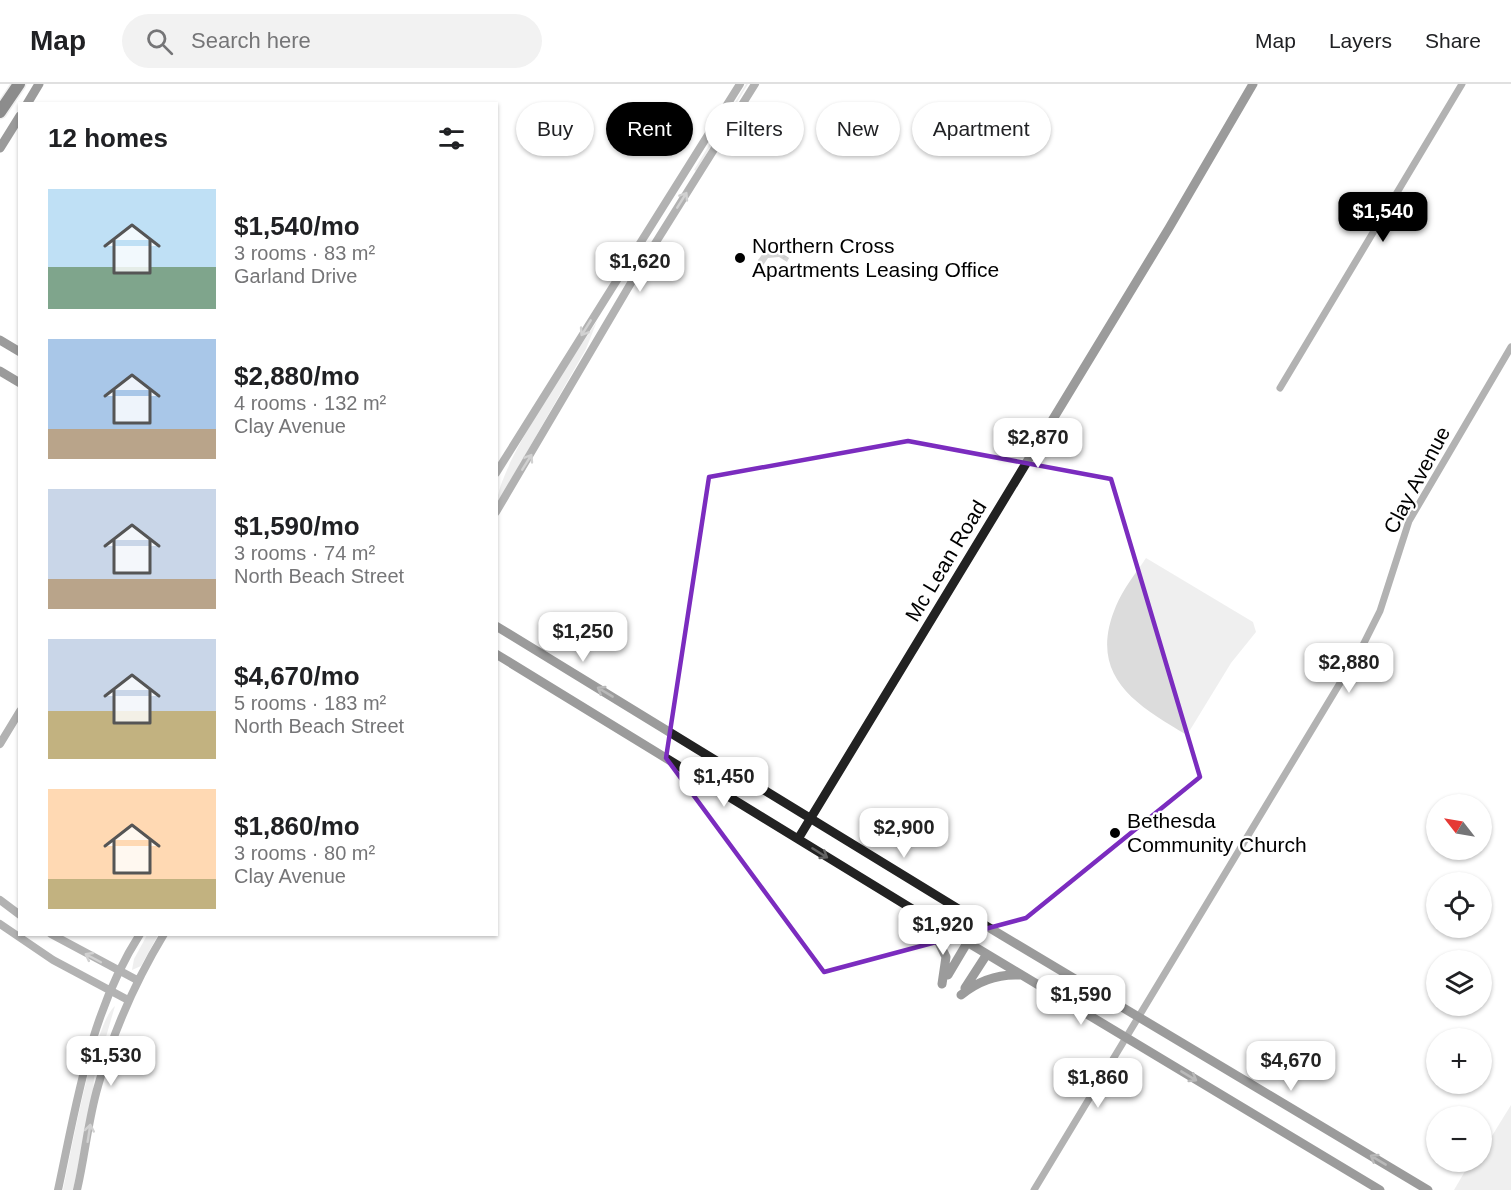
<!DOCTYPE html>
<html lang="en">
<head>
<meta charset="utf-8">
<style>
	:root { --surface:#fff; --page:#f2f2f2; --text:#202124; --muted:#757577; --line:#e0e0e0; --accent:#000 }
	body { margin:0; font-family:Arial,sans-serif; background:var(--page); color:var(--text); height:100vh; display:flex; flex-direction:column; font-size:22px; white-space:nowrap }
	* { box-sizing:border-box; margin:0 }
	p { font-size:20px; color:var(--muted) }
	.icon { flex:none; width:33px; height:33px; fill:none; stroke:currentColor; stroke-width:2; stroke-linecap:round; stroke-linejoin:round }
	.map { position:relative; flex:1; overflow:hidden }
	.panel { position:absolute; left:18px; top:18px; width:480px; height:834px; display:flex; flex-direction:column; background:var(--surface); border-radius:0px; box-shadow:0 2px 4px #0004 }
	.panel>* { flex:none }
	.guide { position:absolute; left:516px; top:18px; width:570px; height:54px; display:flex; gap:12px }
	.needle { width:39px; rotate:301deg }
	.fabs { position:absolute; left:1426px; top:710px; display:grid; gap:12px }
	.fabs a { display:grid; place-items:center; width:66px; height:66px; border-radius:50%; background:var(--surface); box-shadow:0 2px 4px #0004; font-size:30px }
	.price { position:absolute; translate:-50% -51px; padding:0 14px; border-radius:12px; background:#fff; color:#222; font-size:20px; line-height:39px; filter:drop-shadow(0 2px 3px #0008) }
	.price::after { content:''; position:absolute; left:50%; top:36px; width:18px; height:14px; margin-left:-9px; background:inherit; clip-path:polygon(0 0,100% 0,50% 100%) }
	.price.active { background:var(--accent); color:#fff }
	ul { padding:0; list-style:none }
	li { display:flex; align-items:center; gap:18px; height:150px; padding:0 30px }
	li span { display:grid; place-items:center; flex:none; width:168px; height:120px; border-radius:0px; color:#555 }
	li>.icon { margin-inline-start:auto }
	span .icon { width:72px; height:72px; fill:#fffc; stroke-width:1 }
	li b { font-size:26px }
	h2 { display:flex; justify-content:space-between; align-items:center; height:72px; padding:0 30px; font-size:26px }
	.tag { padding:0 21px; border-radius:27px; background:var(--surface); box-shadow:0 2px 4px #0004; font-size:21px; line-height:54px }
	.tag.active { background:var(--accent); color:#fff }
	header { display:flex; align-items:center; gap:36px; box-sizing:border-box; height:84px; padding:0 30px; background:var(--surface); border-bottom:2px solid var(--line) }
	header strong { font-size:28px }
	nav { display:flex; gap:33px; margin-inline-start:auto; font-size:21px }
	.search { width:420px; height:54px; background:var(--page); display:flex; align-items:center; gap:15px; box-sizing:border-box; padding:0 21px; border-radius:33px; color:var(--muted); font-size:22px }
	.map>svg:first-child { display:block }
	.grass { fill:#dcdcdc }
	.water { fill:url(#water-ripples) }
	.lines { fill:none; stroke-linecap:round; stroke-linejoin:round }
	.motorway-casing { stroke:#dbdbdb; stroke-width:15 }
	.minor { stroke:#555; stroke-width:7 }
	.tertiary { stroke:#555; stroke-width:8 }
	.secondary { stroke:#222; stroke-width:9 }
	.motorway { stroke:#000; stroke-width:12 }
	.oneway { stroke:#999 }
	.oneway2 { stroke:#646464 }
	.marked { fill:none; stroke:#7b2cbf; stroke-width:4.5; stroke-linejoin:round }
	.poi-dot { fill:#000; stroke:#fff; stroke-width:2 }
	.labels { text-anchor:middle; stroke-width:4.5; stroke-linejoin:round; paint-order:stroke }
	.poi-label { font-size:21px; fill:#000; stroke:#fff; text-anchor:start }
	.street-label { font-size:21px; fill:#000; stroke:#fff }
</style>
</head>
<body>
<header>
<strong>Map</strong>
<div class="search"><svg class="icon" aria-label="search" viewBox="0 0 24 24"><circle cx="10" cy="10" r="6"/><path d="M15 15l6 6"/></svg>Search here</div>
<nav><a>Map</a><a>Layers</a><a>Share</a></nav>
</header>
<div class="map">
<svg width="1511" height="1106" viewBox="0 0 1511 1106">
	<defs>
		<pattern id="water-ripples" width="26" height="14" patternUnits="userSpaceOnUse" patternTransform="scale(1.5)"><rect width="26" height="14" fill="#a3a3a3"/><path d="M2 4q2-2 4 0t4 0M15 11q2-2 4 0t4 0" fill="none" stroke="#8b8b8b"/></pattern>
	</defs>
	<rect width="100%" height="100%" fill="#fff"/>
	<path class="grass" d="M 746,0 L 748,0 L 696,87 L 694,86 Z
		M 597,237 L 586,265 L 497,420 C 496,385 574,272 597,237 Z
		M 1146,474 L 1253,538 L 1256,548 L 1231,579 L 1187,651 C 1134,620 1087,591 1116,522 C 1123,505 1136,489 1146,474 Z
		M 147,851 L 158,851 L 141,882 L 132,886 L 134,875 Z
		M 115,922 L 94,994 L 93,1010 L 73,1106 L 63,1106 C 70,1074 94,938 115,922 Z
		M 1511,1021 L 1511,1106 L 1454,1106 L 1471,1077 L 1482,1077 L 1482,1068 Z"/>
	<path class="water" d="M 779,167 L 789,174 L 787,178 L 779,173 L 768,174 L 762,183 L 758,182 L 758,176 L 764,168 Z"/>
	<g class="lines">
		<defs>
			<path id="motorway" d="M 0,28 L 19,0"/>
		</defs>
		<use href="#motorway" class="motorway-casing"/>
		<path class="minor" d="M 1280,304 L 1462,0
			M 1034,1106 L 1363,561 L 1380,527 L 1409,437 L 1511,263"/>
		<path class="tertiary" d="M 496,389 L 740,0
			M 496,428 L 641,182 L 755,0
			M 0,660 L 20,627
			M 0,816 L 20,831
			M 0,840 L 53,876 L 128,916
			M 51,850 L 137,896
			M 58,1106 C 77,1018 90,928 140,850
			M 77,1106 C 85,1072 88,1036 98,1002 C 113,948 135,898 164,850"/>
		<path class="secondary" d="M 27,20 L 39,0
			M 0,64 L 20,32
			M 0,256 L 20,268
			M 0,287 L 20,299
			M 496,542 L 983,840 L 1428,1106
			M 496,570 L 927,834 L 1380,1106
			M 798,755 L 1169,144 L 1253,0
			M 928,836 L 946,873 L 942,900
			M 948,891 L 967,859
			M 965,904 L 987,870
			M 961,911 C 978,897 996,890 1019,891"/>
		<use href="#motorway" class="motorway"/>
	</g>
	<defs><path id="oneway-shaft" d="M-6 0H5M1.5-3L5.5 0L1.5 3" fill="none" stroke-width="1.6" stroke-linecap="round" stroke-linejoin="round" transform="scale(1.5)"/></defs>
	<g class="oneway">
		<use href="#oneway-shaft" transform="translate(682 116) rotate(-58)"/>
		<use href="#oneway-shaft" transform="translate(586 244) rotate(122)"/>
		<use href="#oneway-shaft" transform="translate(527 378) rotate(-58)"/>
		<use href="#oneway-shaft" transform="translate(93 874) rotate(-152)"/>
		<use href="#oneway-shaft" transform="translate(89 1049) rotate(-81)"/>
	</g>
	<g class="oneway2">
		<use href="#oneway-shaft" transform="translate(605 608) rotate(-149)"/>
		<use href="#oneway-shaft" transform="translate(820 769) rotate(32)"/>
		<use href="#oneway-shaft" transform="translate(1189 992) rotate(31)"/>
		<use href="#oneway-shaft" transform="translate(1378 1076) rotate(-149)"/>
	</g>
	<path d="M0 0H1511V1106H0ZM 908,357 L 1111,395 L 1200,693 L 1026,834 L 824,888 L 666,674 L 709,393 Z" fill="#fff" fill-opacity=".55" fill-rule="evenodd"/>
	<path class="marked" d="M 908,357 L 1111,395 L 1200,693 L 1026,834 L 824,888 L 666,674 L 709,393 Z"/>
	<g class="poi-dot">
		<circle cx="740" cy="174" r="6"/>
		<circle cx="1115" cy="749" r="6"/>
	</g>
	<g class="labels">
		<g class="poi-label">
			<text x="752" y="169">Northern Cross<tspan x="752" dy="24">Apartments Leasing Office</tspan></text>
			<text x="1127" y="744">Bethesda<tspan x="1127" dy="24">Community Church</tspan></text>
		</g>
		<g class="street-label">
			<text transform="translate(1417 396) rotate(-62)" y="7">Clay Avenue</text>
			<text transform="translate(946 477) rotate(-59)" y="7">Mc Lean Road</text>
		</g>
	</g>
</svg>
<div class="fabs">
<a><svg class="needle" viewBox="-14 -14 28 28"><path d="M0-13l5 13h-10z" fill="#e53935"/><path d="M0 13l5-13h-10z" fill="#757577"/></svg></a>
<a><svg class="icon" aria-label="locate" viewBox="0 0 24 24"><circle cx="12" cy="12" r="6"/><path d="M12 2v4M12 18v4M2 12h4M18 12h4"/></svg></a>
<a><svg class="icon" aria-label="layers" viewBox="0 0 24 24"><path d="M12 4l9 5-9 5-9-5zM3 14l9 5 9-5"/></svg></a>
<a>+</a>
<a>−</a>
</div>
<b class="price active" style="left:1383px;top:159px">$1,540</b>
<b class="price" style="left:640px;top:209px">$1,620</b>
<b class="price" style="left:1038px;top:385px">$2,870</b>
<b class="price" style="left:583px;top:579px">$1,250</b>
<b class="price" style="left:1349px;top:610px">$2,880</b>
<b class="price" style="left:724px;top:724px">$1,450</b>
<b class="price" style="left:904px;top:775px">$2,900</b>
<b class="price" style="left:943px;top:872px">$1,920</b>
<b class="price" style="left:1081px;top:942px">$1,590</b>
<b class="price" style="left:111px;top:1003px">$1,530</b>
<b class="price" style="left:1291px;top:1008px">$4,670</b>
<b class="price" style="left:1098px;top:1025px">$1,860</b>
<div class="guide">
<a class="tag">Buy</a>
<a class="tag active">Rent</a>
<a class="tag">Filters</a>
<a class="tag">New</a>
<a class="tag">Apartment</a>
</div>
<section class="panel">
<h2>12 homes<svg class="icon" aria-label="filters" viewBox="0 0 24 24"><path d="M4 7h16M4 17h16"/><circle cx="9" cy="7" r="2"/><circle cx="15" cy="17" r="2"/></svg></h2>
<ul>
<li><span style="background:linear-gradient(#bfe0f5 65%,#7fa58c 0)"><svg class="icon" aria-label="home" viewBox="0 0 24 24"><path d="M3 11l9-7 9 7M6 9v11h12V9"/></svg></span><div><b>$1,540/mo</b><p>3 rooms · 83 m²</p><p>Garland Drive</p></div></li>
<li><span style="background:linear-gradient(#a9c7e8 75%,#b9a48a 0)"><svg class="icon" aria-label="home" viewBox="0 0 24 24"><path d="M3 11l9-7 9 7M6 9v11h12V9"/></svg></span><div><b>$2,880/mo</b><p>4 rooms · 132 m²</p><p>Clay Avenue</p></div></li>
<li><span style="background:linear-gradient(#c9d6e8 75%,#b9a48a 0)"><svg class="icon" aria-label="home" viewBox="0 0 24 24"><path d="M3 11l9-7 9 7M6 9v11h12V9"/></svg></span><div><b>$1,590/mo</b><p>3 rooms · 74 m²</p><p>North Beach Street</p></div></li>
<li><span style="background:linear-gradient(#c9d6e8 60%,#c2b280 0)"><svg class="icon" aria-label="home" viewBox="0 0 24 24"><path d="M3 11l9-7 9 7M6 9v11h12V9"/></svg></span><div><b>$4,670/mo</b><p>5 rooms · 183 m²</p><p>North Beach Street</p></div></li>
<li><span style="background:linear-gradient(#ffd9b3 75%,#c2b280 0)"><svg class="icon" aria-label="home" viewBox="0 0 24 24"><path d="M3 11l9-7 9 7M6 9v11h12V9"/></svg></span><div><b>$1,860/mo</b><p>3 rooms · 80 m²</p><p>Clay Avenue</p></div></li>
</ul>
</section>
</div>
</body>
</html>
